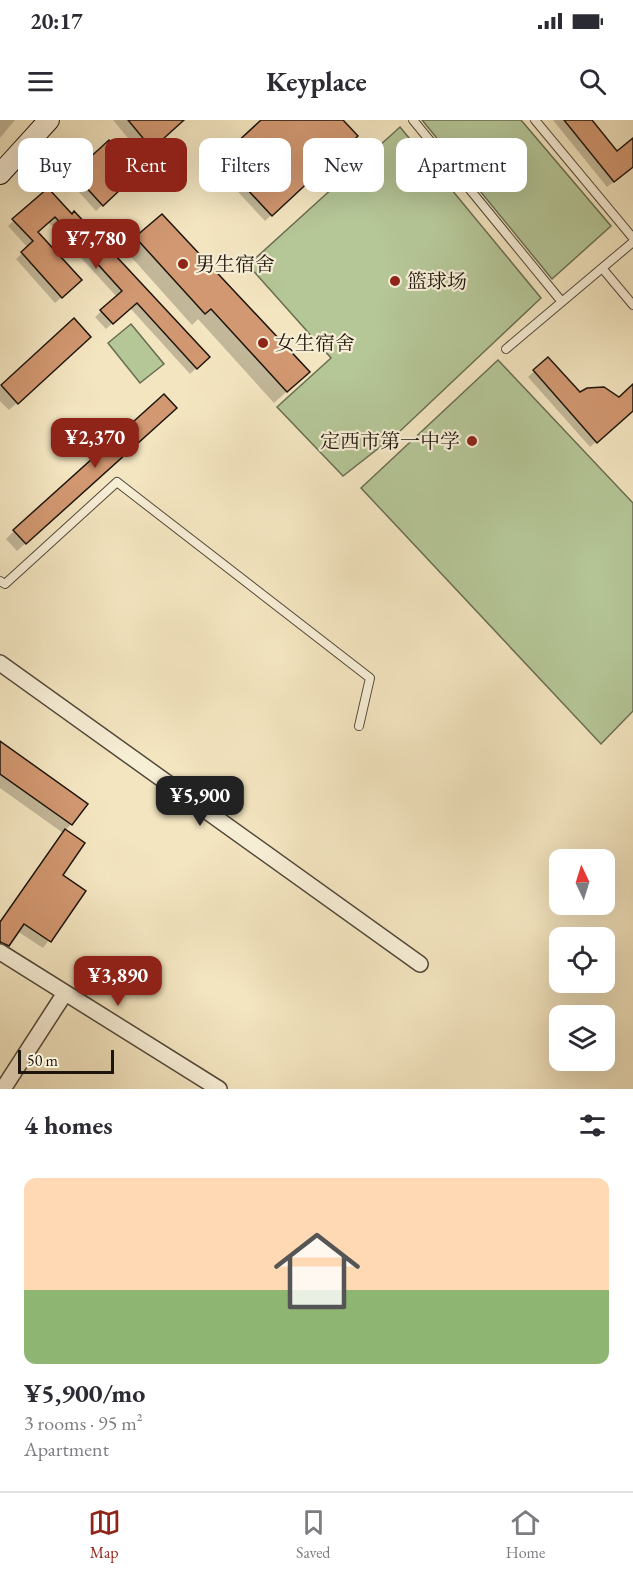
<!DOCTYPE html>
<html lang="en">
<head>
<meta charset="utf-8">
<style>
	:root { --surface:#fff; --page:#f7f7f7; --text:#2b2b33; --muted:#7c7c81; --line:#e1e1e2; --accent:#8f2418 }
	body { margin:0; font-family:"EB Garamond","Noto Serif SC",serif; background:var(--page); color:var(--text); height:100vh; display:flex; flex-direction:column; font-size:22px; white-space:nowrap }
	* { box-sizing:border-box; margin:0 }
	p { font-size:20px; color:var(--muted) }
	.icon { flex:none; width:33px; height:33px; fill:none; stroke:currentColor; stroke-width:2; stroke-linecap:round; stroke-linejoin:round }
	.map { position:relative; height:969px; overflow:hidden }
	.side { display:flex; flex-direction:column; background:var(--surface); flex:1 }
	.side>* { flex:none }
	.banner { position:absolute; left:18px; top:18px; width:597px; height:54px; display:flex; gap:12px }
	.needle { width:39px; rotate:356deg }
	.tools { position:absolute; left:549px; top:729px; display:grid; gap:12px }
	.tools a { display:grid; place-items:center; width:66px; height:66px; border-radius:12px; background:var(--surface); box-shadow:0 6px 24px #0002; font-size:30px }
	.scale { position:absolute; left:18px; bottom:15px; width:96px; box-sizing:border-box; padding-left:6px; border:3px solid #1d150c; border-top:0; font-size:16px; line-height:21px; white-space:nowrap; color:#1d150c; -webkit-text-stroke:4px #f7eed6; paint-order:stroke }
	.price { position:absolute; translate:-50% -51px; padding:0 14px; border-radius:12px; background:var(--accent); color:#fff; font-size:20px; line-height:39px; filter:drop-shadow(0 2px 3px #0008) }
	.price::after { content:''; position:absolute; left:50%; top:36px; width:18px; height:14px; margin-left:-9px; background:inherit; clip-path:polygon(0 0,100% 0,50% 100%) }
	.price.current { background:#222; color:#fff }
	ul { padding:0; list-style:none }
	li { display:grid; align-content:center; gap:12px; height:318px; padding:0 24px }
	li+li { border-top:2px solid var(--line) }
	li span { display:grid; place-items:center; height:186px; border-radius:12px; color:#555 }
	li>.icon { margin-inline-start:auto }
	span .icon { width:108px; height:108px; fill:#fffc; stroke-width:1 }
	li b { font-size:26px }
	h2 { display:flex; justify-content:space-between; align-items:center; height:72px; padding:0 24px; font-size:26px }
	.pill { padding:0 21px; border-radius:12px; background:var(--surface); box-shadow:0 6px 24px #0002; font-size:21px; line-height:54px }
	.pill.current { background:var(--accent); color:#fff }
	.status { display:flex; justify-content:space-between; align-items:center; height:42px; padding:0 30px; background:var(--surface); direction:ltr }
	.status svg { height:16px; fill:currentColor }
	header { display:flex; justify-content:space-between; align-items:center; height:78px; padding:0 24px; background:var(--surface); font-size:27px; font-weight:700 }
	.menu { display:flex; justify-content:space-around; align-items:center; height:84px; border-top:2px solid var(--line); background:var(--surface); font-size:16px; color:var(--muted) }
	.menu a { display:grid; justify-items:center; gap:3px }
	.menu .current { color:var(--accent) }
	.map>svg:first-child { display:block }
	.green { fill:#b5c697; stroke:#696e52; stroke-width:1.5 }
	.shadow { fill:#0003 }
	.building { fill:#d29871; stroke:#1d150c; stroke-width:1.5 }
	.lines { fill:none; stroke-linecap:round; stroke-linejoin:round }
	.service-casing { stroke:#524939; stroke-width:10 }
	.minor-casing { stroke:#524939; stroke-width:18 }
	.secondary-casing { stroke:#1d150c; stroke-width:22 }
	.service { stroke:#f7eed6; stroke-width:8 }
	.minor { stroke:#f7eed6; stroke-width:15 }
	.secondary { stroke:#f7eed6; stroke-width:20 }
	.poi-dot { fill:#8f2418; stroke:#f7eed6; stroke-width:2 }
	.labels { text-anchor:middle; stroke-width:4.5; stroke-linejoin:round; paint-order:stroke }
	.poi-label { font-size:20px; fill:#1d150c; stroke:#f7eed6; text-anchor:start }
</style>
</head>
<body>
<div class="status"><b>20:17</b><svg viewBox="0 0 49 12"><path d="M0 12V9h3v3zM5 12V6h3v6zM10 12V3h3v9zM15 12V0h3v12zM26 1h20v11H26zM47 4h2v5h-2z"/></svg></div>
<header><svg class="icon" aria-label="menu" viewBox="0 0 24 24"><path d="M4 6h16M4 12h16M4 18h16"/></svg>Keyplace<svg class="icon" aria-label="search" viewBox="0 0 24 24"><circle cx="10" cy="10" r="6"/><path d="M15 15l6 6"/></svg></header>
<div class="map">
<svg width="633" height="969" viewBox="0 0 633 969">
	<rect width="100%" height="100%" fill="#f3e5c0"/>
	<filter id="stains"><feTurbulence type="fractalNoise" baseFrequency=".00333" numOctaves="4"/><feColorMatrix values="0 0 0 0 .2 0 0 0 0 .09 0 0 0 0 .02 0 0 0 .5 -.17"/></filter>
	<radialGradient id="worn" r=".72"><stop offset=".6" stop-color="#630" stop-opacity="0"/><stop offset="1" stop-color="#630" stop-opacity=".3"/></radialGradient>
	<path class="green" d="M 422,0 L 521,0 L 611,106 L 552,159 Z
		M 400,7 L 541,178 L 398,313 L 343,356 L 277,287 L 331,238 L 248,145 Z
		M 131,204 L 164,244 L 140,263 L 108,223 Z
		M 498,240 L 633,383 L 633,591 L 601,624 L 361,368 Z"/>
	<path class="shadow" d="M 0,0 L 15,0 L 0,18 Z
		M 113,0 L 183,0 L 143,36 Z
		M 264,0 L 341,0 L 356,16 L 265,101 L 214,46 Z
		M 553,0 L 590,0 L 617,33 L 633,20 L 633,47 L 607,67 Z
		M 109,22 L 137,52 L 96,91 L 68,60 Z
		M 47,70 L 208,237 L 190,254 L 130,188 L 106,209 L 95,197 L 117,177 L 48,102 L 36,113 L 74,166 L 55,183 L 16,139 L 28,128 L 8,106 Z
		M 136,118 L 237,179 L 240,177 L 308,252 L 274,283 L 198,199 L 192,205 L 125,130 Z
		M 74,200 L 81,225 L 9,290 L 0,281 L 0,267 Z
		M 548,239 L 579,274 L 619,279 L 633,266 L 633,290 L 590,327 L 528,257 Z
		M 167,296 L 17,431 L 6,419 L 14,411 Z
		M 0,623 L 71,704 L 65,711 L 61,756 L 84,772 L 43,828 L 17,811 L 0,832 L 0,801 L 63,713 L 0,668 Z"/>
	<path class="building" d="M 128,0 L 184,0 L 152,29 Z
		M 261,0 L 343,0 L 358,16 L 272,96 L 219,39 Z
		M 564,0 L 592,0 L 617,31 L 633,18 L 633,47 L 614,62 Z
		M 109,20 L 139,52 L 103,86 L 73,53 Z
		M 48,68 L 72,94 L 74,91 L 210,237 L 197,249 L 137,183 L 113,204 L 100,190 L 122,171 L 55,97 L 38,112 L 82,160 L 62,178 L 21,132 L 33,121 L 12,99 Z
		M 162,94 L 310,252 L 287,272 L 211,189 L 205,194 L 135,117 Z
		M 74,198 L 91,217 L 18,284 L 1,265 Z
		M 548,237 L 580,272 L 587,268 L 604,267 L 619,277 L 633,264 L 633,291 L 597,323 L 533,250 Z
		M 164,274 L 177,288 L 26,424 L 13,410 Z
		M 0,621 L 88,684 L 72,705 L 0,654 Z
		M 65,709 L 85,723 L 63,755 L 86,771 L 51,822 L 24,804 L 9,826 L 0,822 L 0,802 Z"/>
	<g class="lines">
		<defs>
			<path id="service" d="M 413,0 L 562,182
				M 535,0 L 633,118
				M 602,148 L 633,185
				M 506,229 L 633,122
				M 0,461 L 5,464 L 117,362 L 370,558 L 359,606"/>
			<path id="minor" d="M 0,543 L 420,844
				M 0,832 L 219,969
				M 3,969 L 65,873"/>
			<path id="secondary" d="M 0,54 L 49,0"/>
		</defs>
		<use href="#service" class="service-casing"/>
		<use href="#minor" class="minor-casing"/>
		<use href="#secondary" class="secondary-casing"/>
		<use href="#service" class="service"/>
		<use href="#minor" class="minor"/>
		<use href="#secondary" class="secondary"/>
	</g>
	<g class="poi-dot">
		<circle cx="183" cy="144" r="6"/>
		<circle cx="395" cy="161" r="6"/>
		<circle cx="263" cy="223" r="6"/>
		<circle cx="472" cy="321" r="6"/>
	</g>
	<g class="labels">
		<g class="poi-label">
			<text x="195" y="151">男生宿舍</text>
			<text x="407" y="168">篮球场</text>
			<text x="275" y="230">女生宿舍</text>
			<text x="460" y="328" text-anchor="end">定西市第一中学</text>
		</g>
	</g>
	<rect width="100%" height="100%" filter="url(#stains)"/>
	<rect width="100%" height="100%" fill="url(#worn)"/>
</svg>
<div class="tools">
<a><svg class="needle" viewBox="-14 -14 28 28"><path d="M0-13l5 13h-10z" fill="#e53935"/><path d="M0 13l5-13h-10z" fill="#7c7c81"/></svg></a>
<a><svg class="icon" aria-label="locate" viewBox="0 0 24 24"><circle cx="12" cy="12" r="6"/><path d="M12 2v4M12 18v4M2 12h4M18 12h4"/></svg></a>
<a><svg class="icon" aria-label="layers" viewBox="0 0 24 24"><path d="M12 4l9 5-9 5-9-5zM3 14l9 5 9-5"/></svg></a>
</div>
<div class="scale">50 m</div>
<b class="price" style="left:96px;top:150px">¥7,780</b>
<b class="price" style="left:95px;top:349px">¥2,370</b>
<b class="price current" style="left:200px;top:707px">¥5,900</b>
<b class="price" style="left:118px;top:887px">¥3,890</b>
<div class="banner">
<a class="pill">Buy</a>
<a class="pill current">Rent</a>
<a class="pill">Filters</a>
<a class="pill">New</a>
<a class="pill">Apartment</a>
</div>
</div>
<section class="side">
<h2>4 homes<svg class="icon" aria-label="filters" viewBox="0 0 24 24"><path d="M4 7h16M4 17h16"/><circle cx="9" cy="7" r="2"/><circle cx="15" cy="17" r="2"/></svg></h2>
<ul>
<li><span style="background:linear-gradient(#ffd9b3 60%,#8fb573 0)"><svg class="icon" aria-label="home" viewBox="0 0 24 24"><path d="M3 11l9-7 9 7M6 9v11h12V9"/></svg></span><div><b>¥5,900/mo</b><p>3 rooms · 95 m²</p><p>Apartment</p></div></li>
</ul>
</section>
<nav class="menu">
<a class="current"><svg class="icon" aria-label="map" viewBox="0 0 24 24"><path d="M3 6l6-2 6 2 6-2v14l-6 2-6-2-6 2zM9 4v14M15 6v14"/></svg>Map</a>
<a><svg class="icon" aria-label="saved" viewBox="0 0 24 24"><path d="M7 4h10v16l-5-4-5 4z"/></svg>Saved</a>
<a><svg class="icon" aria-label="home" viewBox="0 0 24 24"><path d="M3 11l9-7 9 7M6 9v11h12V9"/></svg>Home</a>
</nav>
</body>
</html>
